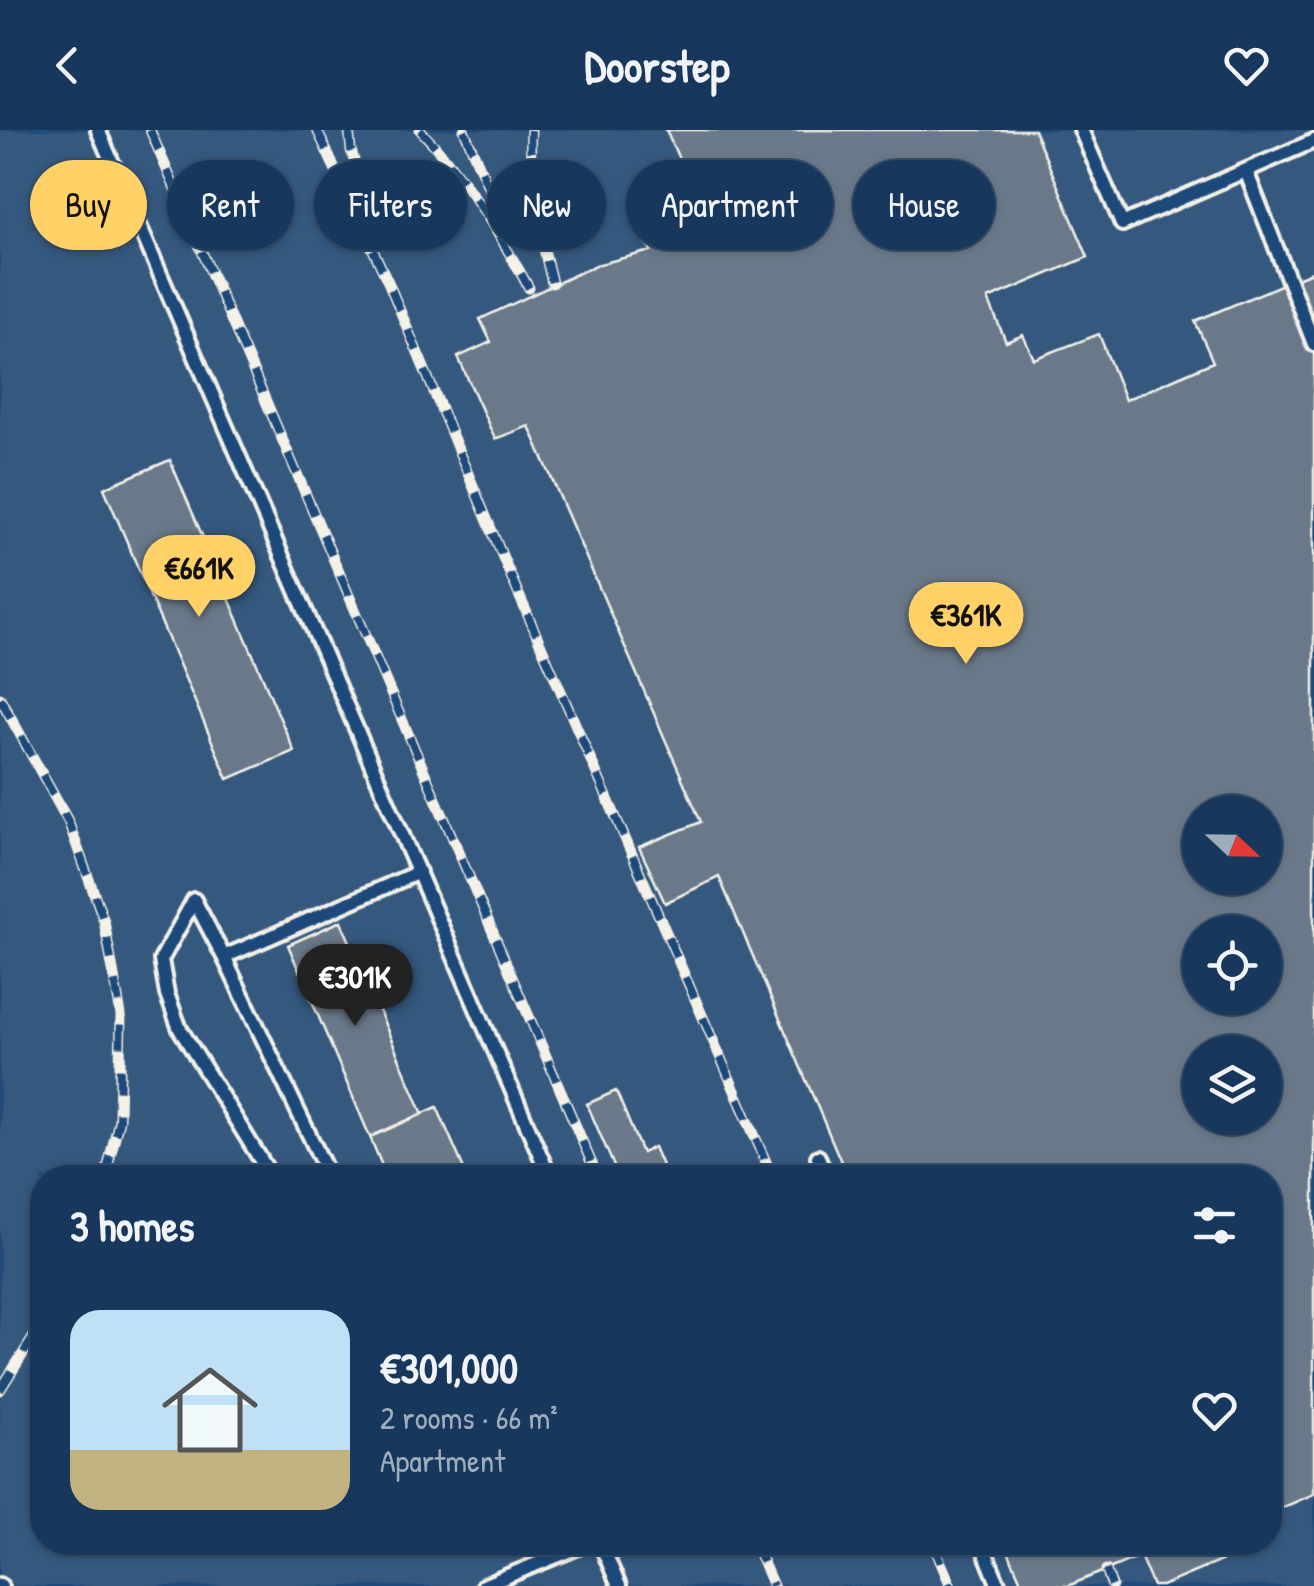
<!DOCTYPE html>
<html lang="en">
<head>
<meta charset="utf-8">
<style>
	:root { --surface:#17385c; --page:#244365; --text:#f1f3f6; --muted:#9eacbb; --line:#365272; --accent:#ffd166 }
	body { margin:0; font-family:"Patrick Hand",sans-serif; background:var(--page); color:var(--text); height:100vh; display:flex; flex-direction:column; font-size:38px; white-space:nowrap }
	* { box-sizing:border-box; margin:0 }
	p { font-size:32px; color:var(--muted) }
	.icon { flex:none; width:55px; height:55px; fill:none; stroke:currentColor; stroke-width:2; stroke-linecap:round; stroke-linejoin:round }
	.map { position:relative; flex:1; overflow:hidden }
	.sheet { position:absolute; left:30px; top:1035px; width:1252px; height:390px; display:flex; flex-direction:column; background:var(--surface); border-radius:40px; box-shadow:0 2px 8px #0004,0 0 0 2px var(--line) }
	.sheet>* { flex:none }
	.hud { position:absolute; left:30px; top:30px; width:1255px; height:90px; display:flex; gap:20px }
	.needle { width:65px; rotate:112deg }
	.controls { position:absolute; left:1182px; top:665px; display:grid; gap:20px }
	.controls a { display:grid; place-items:center; width:100px; height:100px; border-radius:50%; background:var(--surface); box-shadow:0 2px 8px #0004,0 0 0 2px var(--line); font-size:50px }
	.price { position:absolute; translate:-50% -85px; padding:0 22px; border-radius:35px; background:var(--accent); color:#111; font-size:32px; line-height:65px; filter:drop-shadow(0 2px 5px #0008) }
	.price::after { content:''; position:absolute; left:50%; top:60px; width:30px; height:22px; margin-left:-15px; background:inherit; clip-path:polygon(0 0,100% 0,50% 100%) }
	.price.on { background:#222; color:#fff }
	ul { padding:0; list-style:none }
	li { display:flex; align-items:center; gap:30px; height:250px; padding:0 40px }
	li+li { border-top:2px solid var(--line) }
	li span { display:grid; place-items:center; flex:none; width:280px; height:200px; border-radius:30px; color:#555 }
	li>.icon { margin-inline-start:auto }
	span .icon { width:120px; height:120px; fill:#fffc; stroke-width:1 }
	li b { font-size:42px }
	h2 { display:flex; justify-content:space-between; align-items:center; height:120px; padding:0 40px; font-size:42px }
	.chip { padding:0 35px; border-radius:45px; background:var(--surface); box-shadow:0 2px 8px #0004,0 0 0 2px var(--line); font-size:35px; line-height:90px }
	.chip.on { background:var(--accent); color:#111 }
	header { display:flex; justify-content:space-between; align-items:center; height:130px; padding:0 40px; background:var(--surface); font-size:45px; font-weight:800 }
	.map>svg:first-child { display:block }
	.built { fill:#36587e; fill-rule:evenodd }
	.building { fill:#6a7989; stroke:#f4f1e8; stroke-width:2.5; fill-rule:evenodd }
	.lines { fill:none; stroke-linecap:round; stroke-linejoin:round }
	.lane-casing { stroke:#f4f1e8; stroke-width:20 }
	.lane { stroke:#1f4a7a; stroke-width:12 }
	.rail-casing { stroke:#f4f1e8; stroke-width:11 }
	.rail { stroke:#1f4a7a; stroke-width:8; stroke-dasharray:22; stroke-linecap:butt }
</style>
</head>
<body>
<header><svg class="icon" aria-label="back" viewBox="0 0 24 24"><path d="M15 5l-7 7 7 7"/></svg>Doorstep<svg class="icon" aria-label="heart" viewBox="0 0 24 24"><path d="M12 20l-8-8c-3-5 5-10 8-4 3-6 11-1 8 4z"/></svg></header>
<div class="map">
<svg width="1314" height="1456" viewBox="0 0 1314 1456">
	<rect width="100%" height="100%" fill="#1f4a7a"/>
	<filter id="ink" filterUnits="userSpaceOnUse"><feTurbulence type="fractalNoise" baseFrequency=".01" numOctaves="2"/><feDisplacementMap in="SourceGraphic" scale="20" xChannelSelector="R" yChannelSelector="G"/><feConvolveMatrix kernelMatrix="1 2 1 2 8 2 1 2 1" color-interpolation-filters="sRGB"/></filter>
	<g filter="url(#ink)">
		<path class="built" d="M 0,0 L 1314,0 L 1314,1456 L 0,1456 ZM 1200,682 L 1265,682 L 1265,748 L 1200,748 ZM 1200,802 L 1265,802 L 1265,868 L 1200,868 ZM 1200,922 L 1265,922 L 1265,988 L 1200,988 ZM 42,1048 L 1270,1048 L 1270,1412 L 42,1412 Z"/>
		<path class="building" d="M 666,0 L 1034,0 L 1088,127 L 988,169 L 1006,212 L 1023,205 L 1034,229 L 1099,204 L 1125,270 L 1213,232 L 1195,191 L 1314,141 L 1314,1364 L 1270,1383 L 1270,1048 L 848,1048 L 719,747 L 665,773 L 639,717 L 701,692 L 529,296 L 495,309 L 458,227 L 491,212 L 480,189 L 596,135 L 651,121 L 646,112 L 705,87 ZM 1200,682 L 1265,682 L 1265,748 L 1200,748 ZM 1200,802 L 1265,802 L 1265,868 L 1200,868 ZM 1200,922 L 1265,922 L 1265,988 L 1200,988 Z
			M 170,330 L 294,621 L 228,649 L 104,358 Z
			M 341,791 L 423,984 L 370,1007 L 288,815 Z
			M 616,961 L 642,1023 L 654,1017 L 666,1045 L 660,1048 L 619,1048 L 587,974 Z
			M 437,977 L 468,1048 L 387,1048 L 370,1007 Z
			M 1004,1412 L 1230,1412 L 1235,1425 L 1162,1456 L 1153,1456 L 1140,1426 L 1068,1456 L 1023,1456 Z"/>
		<g class="lines">
			<defs>
				<path id="lane" d="M 98,0 L 550,1048
					M 1081,0 L 1122,94 L 1314,11
					M 1246,41 L 1314,214
					M 194,770 L 161,830 L 167,864 L 180,899 L 272,1048
					M 194,770 L 224,827 L 326,1040 L 325,1048
					M 224,827 L 419,742
					M 818,1027 L 827,1048
					M 600,1412 L 619,1456
					M 981,1412 L 999,1456
					M 0,1455 L 1,1456
					M 483,1456 L 591,1412"/>
			</defs>
			<use href="#lane" class="lane-casing"/>
			<use href="#lane" class="lane"/>
			<defs>
				<path id="rail" d="M 150,0 L 598,1048
					M 317,0 L 389,154 L 509,442 L 773,1048
					M 349,0 L 351,20 L 369,82
					M 420,0 C 465,46 498,102 529,158
					M 464,0 L 505,97
					M 531,0 C 528,51 540,104 552,153
					M 0,568 L 68,691 L 104,791 L 121,885 L 119,990 L 105,1048
					M 0,1260 L 42,1194
					M 754,1412 L 773,1456
					M 932,1412 L 951,1456
					M 1106,1440 L 1112,1456"/>
			</defs>
			<use href="#rail" class="rail-casing"/>
			<use href="#rail" class="rail"/>
		</g>
	</g>
</svg>
<div class="controls">
<a><svg class="needle" viewBox="-14 -14 28 28"><path d="M0-13l5 13h-10z" fill="#e53935"/><path d="M0 13l5-13h-10z" fill="#9eacbb"/></svg></a>
<a><svg class="icon" aria-label="locate" viewBox="0 0 24 24"><circle cx="12" cy="12" r="6"/><path d="M12 2v4M12 18v4M2 12h4M18 12h4"/></svg></a>
<a><svg class="icon" aria-label="layers" viewBox="0 0 24 24"><path d="M12 4l9 5-9 5-9-5zM3 14l9 5 9-5"/></svg></a>
</div>
<b class="price" style="left:199px;top:490px">€661K</b>
<b class="price" style="left:966px;top:537px">€361K</b>
<b class="price on" style="left:355px;top:899px">€301K</b>
<div class="hud">
<a class="chip on">Buy</a>
<a class="chip">Rent</a>
<a class="chip">Filters</a>
<a class="chip">New</a>
<a class="chip">Apartment</a>
<a class="chip">House</a>
</div>
<section class="sheet">
<h2>3 homes<svg class="icon" aria-label="filters" viewBox="0 0 24 24"><path d="M4 7h16M4 17h16"/><circle cx="9" cy="7" r="2"/><circle cx="15" cy="17" r="2"/></svg></h2>
<ul>
<li><span style="background:linear-gradient(#bfe0f5 70%,#c2b280 0)"><svg class="icon" aria-label="home" viewBox="0 0 24 24"><path d="M3 11l9-7 9 7M6 9v11h12V9"/></svg></span><div><b>€301,000</b><p>2 rooms · 66 m²</p><p>Apartment</p></div><svg class="icon" aria-label="heart" viewBox="0 0 24 24"><path d="M12 20l-8-8c-3-5 5-10 8-4 3-6 11-1 8 4z"/></svg></li>
</ul>
</section>
</div>
</body>
</html>
